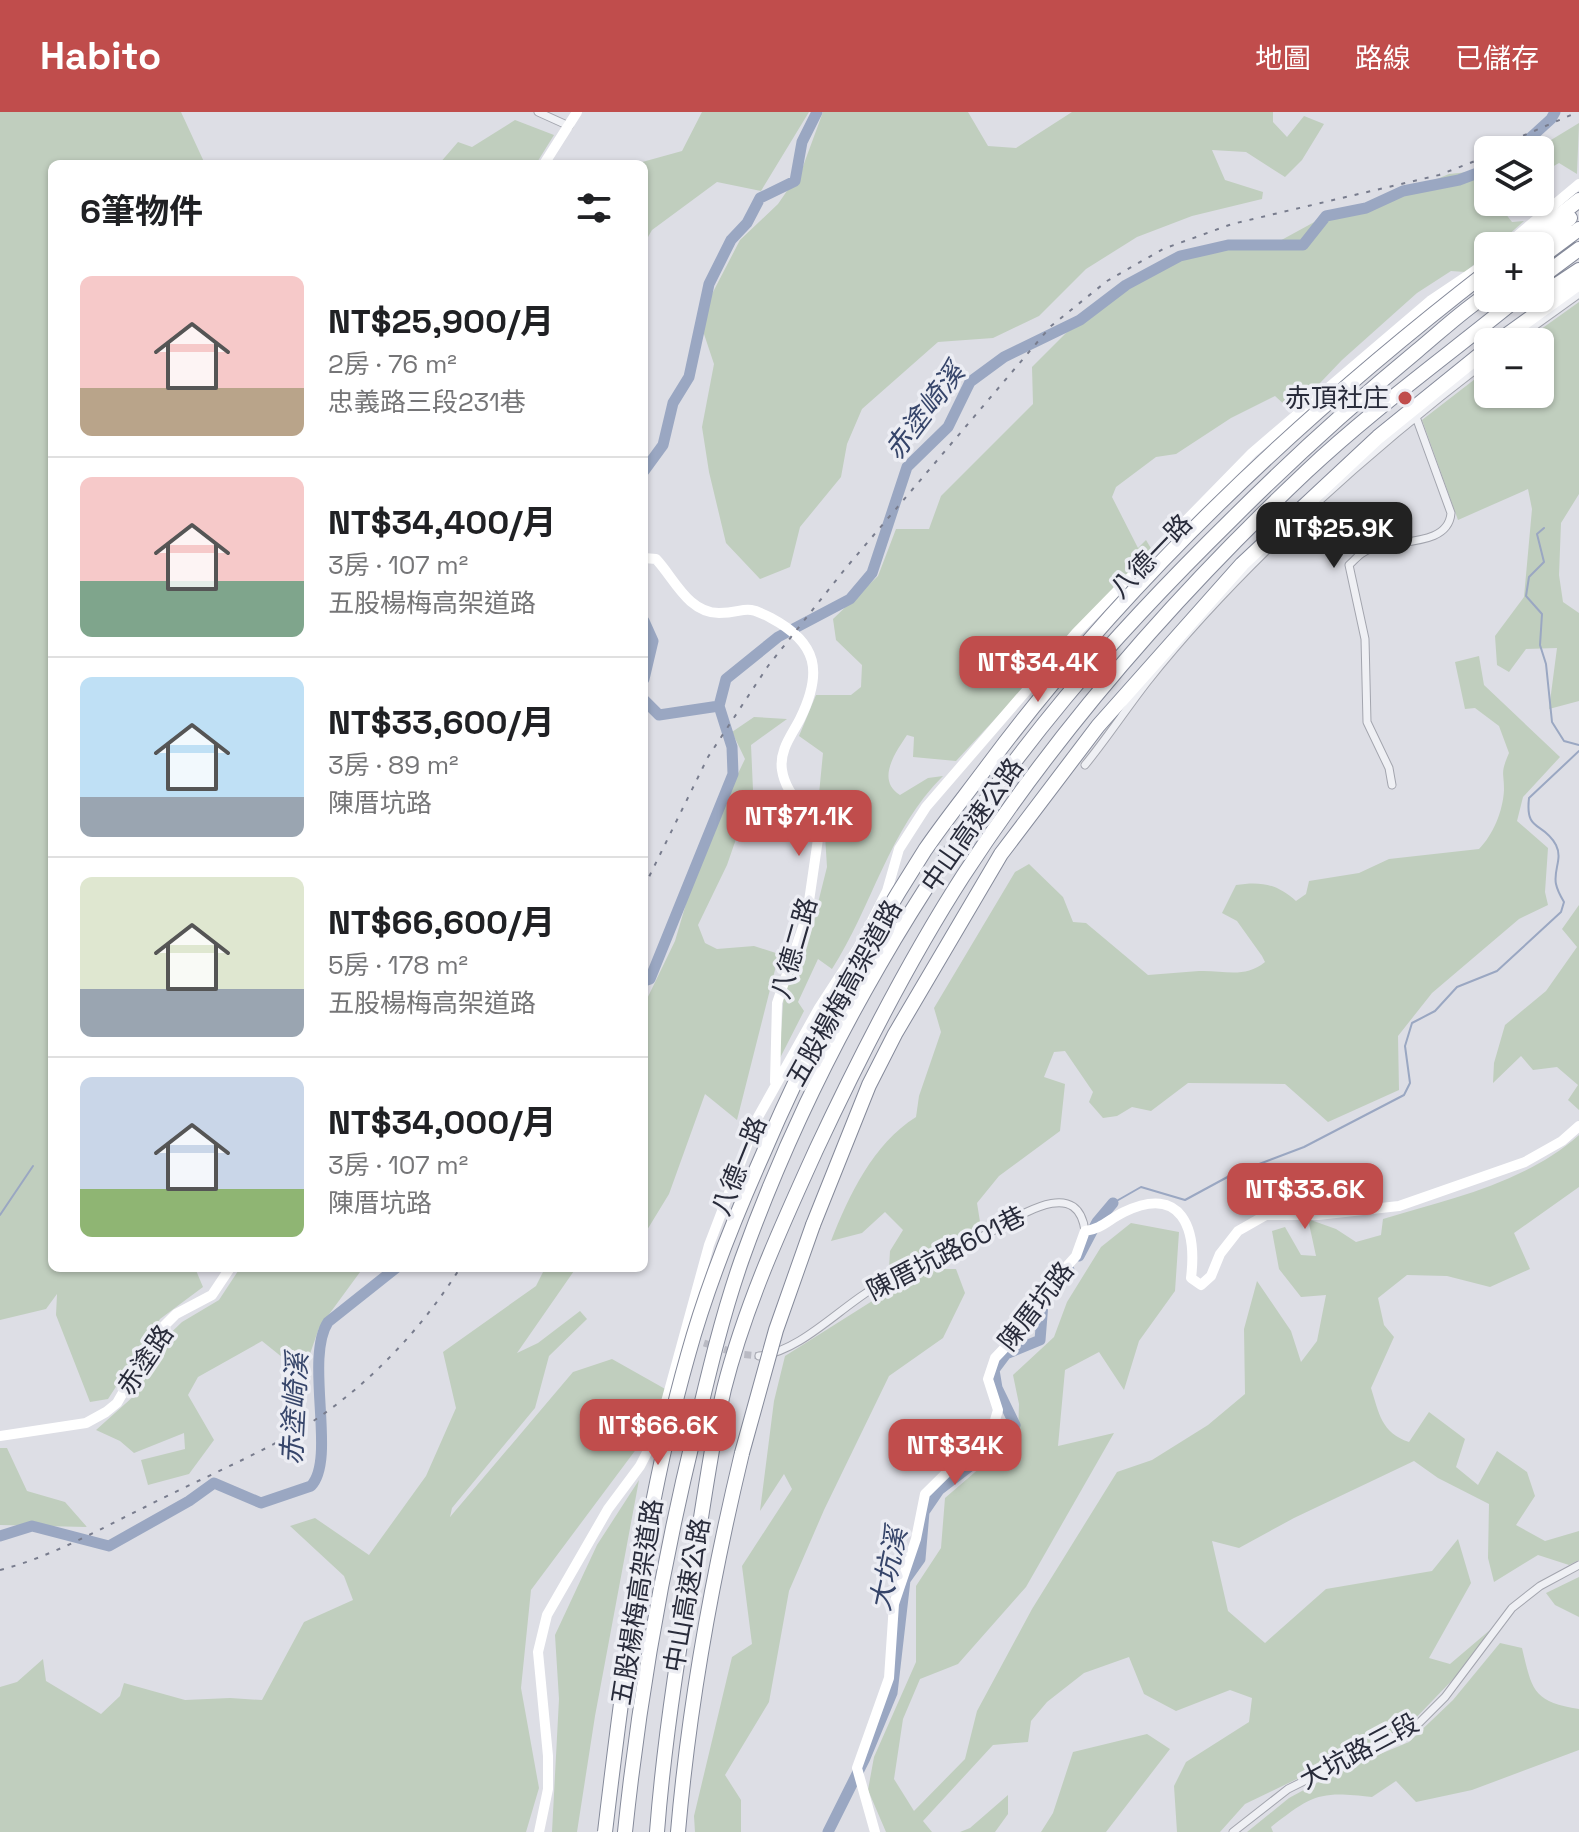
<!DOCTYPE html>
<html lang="zh-TW">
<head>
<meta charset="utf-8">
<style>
	:root { --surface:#fff; --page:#f6f6f6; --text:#202124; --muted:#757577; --line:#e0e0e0; --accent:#c04d4c }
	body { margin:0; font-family:"Space Grotesk","Noto Sans TC",sans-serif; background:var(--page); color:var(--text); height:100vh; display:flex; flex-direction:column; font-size:30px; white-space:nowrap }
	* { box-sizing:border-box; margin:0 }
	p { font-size:26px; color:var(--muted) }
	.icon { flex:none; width:44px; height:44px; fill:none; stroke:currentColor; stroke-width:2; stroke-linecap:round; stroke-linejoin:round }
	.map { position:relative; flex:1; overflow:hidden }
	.sheet { position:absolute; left:48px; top:48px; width:600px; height:1112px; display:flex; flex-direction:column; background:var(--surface); border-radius:12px; box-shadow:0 2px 6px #0004 }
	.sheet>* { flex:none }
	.buttons { position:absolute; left:1474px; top:24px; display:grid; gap:16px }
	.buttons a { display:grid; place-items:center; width:80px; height:80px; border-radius:12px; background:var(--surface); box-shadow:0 2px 6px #0004; font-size:40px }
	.price { position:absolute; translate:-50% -68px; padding:0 18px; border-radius:16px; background:var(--accent); color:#fff; font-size:26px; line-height:52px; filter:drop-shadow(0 2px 4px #0008) }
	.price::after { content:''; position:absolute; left:50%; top:48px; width:24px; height:18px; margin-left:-12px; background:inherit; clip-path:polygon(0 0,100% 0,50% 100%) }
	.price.current { background:#222; color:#fff }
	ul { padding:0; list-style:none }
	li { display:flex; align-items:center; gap:24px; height:200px; padding:0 32px }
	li+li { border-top:2px solid var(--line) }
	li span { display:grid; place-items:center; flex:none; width:224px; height:160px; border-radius:12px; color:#555 }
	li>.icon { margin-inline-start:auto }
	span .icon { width:96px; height:96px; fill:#fffc; stroke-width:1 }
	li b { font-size:34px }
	h2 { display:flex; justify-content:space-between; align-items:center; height:96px; padding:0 32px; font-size:34px }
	header { display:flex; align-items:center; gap:48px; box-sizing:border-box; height:112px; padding:0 40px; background:var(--accent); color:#fff }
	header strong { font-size:38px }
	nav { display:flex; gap:44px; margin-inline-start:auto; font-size:28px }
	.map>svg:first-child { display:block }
	.green { fill:#c0cebe }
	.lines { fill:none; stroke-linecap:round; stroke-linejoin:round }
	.stream { stroke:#9aa7c2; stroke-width:2 }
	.river { stroke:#9aa7c2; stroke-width:11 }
	.street-tunnel { stroke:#b9bac3; stroke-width:7; stroke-dasharray:7 3.5; stroke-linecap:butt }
	.street-casing { stroke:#a3a5ae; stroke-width:9 }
	.highway-casing { stroke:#858a9a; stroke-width:16 }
	.street { stroke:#eff0f4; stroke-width:7 }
	.secondary { stroke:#fff; stroke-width:10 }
	.highway { stroke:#fff; stroke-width:14 }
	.rail { stroke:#787c8d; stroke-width:2; stroke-dasharray:4 8; stroke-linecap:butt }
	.highway-bridge-casing { stroke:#858a9a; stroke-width:16; stroke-linecap:butt }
	.highway-bridge { stroke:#fff; stroke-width:14 }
	.poi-dot { fill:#c04d4c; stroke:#ecedf3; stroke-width:3 }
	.labels { text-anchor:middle; stroke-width:7; stroke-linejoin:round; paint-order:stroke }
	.poi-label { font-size:26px; fill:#282b3a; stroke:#ecedf3; text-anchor:end }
	.street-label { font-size:26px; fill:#282b3a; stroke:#ecedf3 }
	.water-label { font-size:28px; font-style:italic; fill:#36456a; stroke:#ecedf3 }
</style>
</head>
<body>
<header>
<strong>Habito</strong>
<nav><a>地圖</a><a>路線</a><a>已儲存</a></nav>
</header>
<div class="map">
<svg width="1579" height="1720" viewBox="0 0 1579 1720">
	<rect width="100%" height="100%" fill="#dddee5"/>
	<path class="green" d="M 0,0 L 181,0 L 205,52 L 52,52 L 52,1156 L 195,1156 L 203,1175 L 160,1207 L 108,1287 L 90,1290 L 56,1203 L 57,1182 L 46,1197 L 0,1208 Z
		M 702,0 L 809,0 L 761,79 L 717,70 L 652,118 L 644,132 L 644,52 L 635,52 L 682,39 Z
		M 823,0 L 968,0 L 988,34 L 1016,36 L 1072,0 L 1273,0 L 1273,10 L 1287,25 L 1304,4 L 1324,12 L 1302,48 L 1285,65 L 1246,40 L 1212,38 L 1225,68 L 1263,80 L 1262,87 L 1192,104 L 1137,125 L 1086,157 L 1039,204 L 993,226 L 938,230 L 862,297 L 847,332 L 841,365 L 800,415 L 790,455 L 760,467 L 726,431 L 709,360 L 702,315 L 714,252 L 699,207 L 740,128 L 778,92 L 802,57 Z
		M 515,8 L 554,23 L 536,52 L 439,52 L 458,30 L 472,35 Z
		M 1579,11 L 1577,62 L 1559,51 L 1540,62 L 1540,38 L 1516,38 L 1523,31 L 1551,28 Z
		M 1488,58 L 1488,90 L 1514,90 L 1505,101 L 1512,110 L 1524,109 L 1496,134 L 1488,134 L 1488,141 L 1465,160 L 1451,159 L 1417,181 L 1342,248 L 1298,294 L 1287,295 L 1275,284 L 1231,306 L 1176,342 L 1156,345 L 1116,375 L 1112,385 L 1138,436 L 1146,428 L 1152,438 L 956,649 L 913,645 L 914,625 L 907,623 C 895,641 876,668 900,683 L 928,666 L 943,664 C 889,717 872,795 832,857 L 818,847 L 798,890 L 804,899 L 779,948 L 784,880 L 810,823 L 827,755 L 824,707 L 819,682 L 823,641 L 799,624 L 816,583 L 851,583 L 861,575 L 862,553 L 836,528 L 833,507 L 878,464 L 896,417 L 929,417 L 941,384 L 1033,292 L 1032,255 L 1066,221 L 1132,173 L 1199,138 L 1276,131 L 1318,108 L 1399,83 L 1449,62 Z
		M 1579,190 L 1579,382 L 1561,411 L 1559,463 L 1563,490 L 1579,501 L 1579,589 L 1549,597 L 1557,536 L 1526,537 L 1509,560 L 1497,553 L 1495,524 L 1524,485 L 1532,397 L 1528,377 L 1458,408 L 1422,308 L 1488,257 L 1488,282 L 1540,282 L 1540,230 L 1523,230 Z
		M 1479,544 L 1484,573 L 1560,645 L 1523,685 L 1517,709 L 1548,736 L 1545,780 L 1548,793 L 1519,807 L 1432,881 L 1398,924 L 1399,978 L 1328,1010 L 1285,972 L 1188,971 L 1151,999 L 1132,995 L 1117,1004 L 1103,1006 L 1089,990 L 1093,980 L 1065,939 L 1054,940 L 1044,965 L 1065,972 L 1060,1019 L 999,1064 L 977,1091 L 981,1116 L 889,1156 L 890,1139 L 903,1118 L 885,1100 L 862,1121 L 831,1129 C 849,1083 873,1032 916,1005 L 919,984 L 941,920 L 934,896 L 1015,760 L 1029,752 L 1063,785 L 1073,810 L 1086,811 L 1148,863 C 1165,862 1182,860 1199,859 C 1224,858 1244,867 1265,850 L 1262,844 L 1237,809 L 1222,801 L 1236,773 C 1261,769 1277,772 1296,789 L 1306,782 L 1309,769 L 1359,761 L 1389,747 L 1479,737 C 1493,723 1503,699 1504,678 C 1504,659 1500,662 1509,641 L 1499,614 L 1475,596 L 1465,597 L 1455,550 Z
		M 754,605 L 787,607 L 751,633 L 753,678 L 727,753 L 698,813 L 705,831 L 717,837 L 754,834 L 779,842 L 737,1008 L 705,982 L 669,1082 L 644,1123 L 644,893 L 675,829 L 703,734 L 745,647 L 732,620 Z
		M 1579,793 L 1579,998 L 1568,988 L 1578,973 L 1557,955 L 1533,958 L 1521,944 L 1493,971 L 1494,951 L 1505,913 L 1546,879 L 1577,835 L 1562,817 Z
		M 1579,1023 L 1579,1075 L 1514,1121 L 1530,1157 L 1490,1175 L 1447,1164 L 1407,1163 L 1378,1186 L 1384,1213 L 1394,1225 L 1371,1276 C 1379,1301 1381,1321 1409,1330 L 1429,1300 L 1465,1327 L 1456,1355 L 1478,1373 L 1497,1339 L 1527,1360 L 1535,1384 L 1516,1413 L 1545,1429 L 1579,1419 L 1579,1448 L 1569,1453 L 1538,1443 L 1494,1470 L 1488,1446 L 1489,1392 L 1438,1366 L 1414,1349 L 1294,1406 L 1239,1436 L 1212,1429 L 1228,1499 L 1265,1531 L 1326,1477 L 1432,1459 L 1458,1427 L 1471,1471 L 1429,1546 L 1450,1552 L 1490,1518 L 1461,1559 L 1409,1613 L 1245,1692 L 1220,1720 L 1177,1720 L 1174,1674 L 1186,1650 L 1249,1610 L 1252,1586 L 1230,1578 L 1176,1599 L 1144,1582 L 1129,1545 L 1084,1561 L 1047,1590 L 1031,1609 L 1028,1630 L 993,1633 L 923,1709 L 932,1720 L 886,1720 L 868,1678 L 874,1645 L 916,1550 L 916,1474 L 941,1436 L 945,1386 L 1018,1323 L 1019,1292 L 1013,1263 L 1054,1225 L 1067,1190 L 1101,1135 L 1131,1111 L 1179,1120 L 1175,1179 L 1139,1229 L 1124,1278 L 1099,1240 L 1065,1258 L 1058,1334 L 1114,1321 L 1026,1475 L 958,1552 L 920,1567 L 903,1607 L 894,1667 L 914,1699 L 965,1647 L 977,1599 L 1032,1497 L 1117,1360 L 1152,1348 L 1208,1313 L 1245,1282 L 1244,1217 L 1257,1169 L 1291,1219 L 1301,1250 L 1317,1229 L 1326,1183 L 1301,1185 L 1279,1157 L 1272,1119 L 1285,1115 L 1301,1143 L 1316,1144 L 1308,1107 L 1336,1117 L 1356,1130 L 1381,1123 L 1383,1107 C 1450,1087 1525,1071 1579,1023 Z
		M 240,1156 L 363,1156 L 319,1216 L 303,1262 L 262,1229 L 198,1265 L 188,1283 L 214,1328 L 189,1362 L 148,1373 L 141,1348 L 185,1337 L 184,1321 L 134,1341 L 120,1329 L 96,1318 L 135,1283 L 154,1237 L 182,1210 L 219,1188 Z
		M 545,1156 L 576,1156 L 517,1241 L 538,1231 L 580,1199 L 587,1207 L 549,1244 L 535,1296 L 452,1396 L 450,1405 L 573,1260 L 612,1247 L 667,1278 L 646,1324 L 531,1478 L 521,1576 L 539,1676 L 526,1720 L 0,1720 L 0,1575 L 17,1570 L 43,1547 L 46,1569 L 101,1602 L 120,1584 L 124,1571 L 185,1588 L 230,1586 L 262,1588 L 304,1510 L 353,1488 L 344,1464 L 290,1414 L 315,1406 L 369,1443 L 426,1364 L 456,1296 L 443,1240 L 536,1174 Z
		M 923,1157 L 956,1157 L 965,1181 L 943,1226 L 889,1264 L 824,1398 L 789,1479 L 769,1590 L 725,1663 L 741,1688 L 741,1720 L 695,1720 L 694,1704 L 732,1545 L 752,1532 L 742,1454 L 792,1377 L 784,1362 L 760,1399 L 774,1289 L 785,1244 Z
		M 0,1336 L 7,1336 L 27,1379 L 65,1390 L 87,1415 L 0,1413 Z
		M 639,1368 L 595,1604 L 577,1720 L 552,1720 L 559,1587 L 555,1523 L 597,1433 Z
		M 1579,1465 L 1579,1505 L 1555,1493 L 1546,1481 Z
		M 1500,1531 L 1522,1536 C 1532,1578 1533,1590 1579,1597 L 1579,1638 L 1472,1678 L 1416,1690 L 1396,1669 L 1372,1685 C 1320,1679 1313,1682 1271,1715 L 1273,1720 L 1247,1720 L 1289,1686 L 1337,1660 L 1409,1630 L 1453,1588 Z
		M 1147,1622 L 1170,1637 L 1106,1720 L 1041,1720 L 1053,1701 L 1073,1640 Z
		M 1008,1683 L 1008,1702 L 995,1720 L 960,1720 L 970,1716 Z"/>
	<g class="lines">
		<path class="stream" d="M 1544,416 L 1537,422 L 1544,450 L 1529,465 L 1526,484 L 1542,502 L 1540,533 L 1546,552 L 1552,610 L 1564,629 L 1579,633
			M 1113,1091 L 1141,1075 L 1185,1088 L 1233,1062 L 1304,1035 L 1404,983 L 1410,971 L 1405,934 L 1412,911 L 1435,899 L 1457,875 L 1497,859 L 1561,800 L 1564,790 C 1561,785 1557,777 1556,772 C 1553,758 1563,747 1556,733 C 1543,709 1525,721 1529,686 L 1579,639
			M 0,1103 L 33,1054"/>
		<path class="river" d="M 1517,38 L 1551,7 L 1555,0
			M 644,359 L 663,333 L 673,291 L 689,265 L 709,172 L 731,128 L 747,111 L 760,86 L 795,69 L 802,30 L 817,0
			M 644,509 L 653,529 L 644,567
			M 644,588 L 659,603 L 719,594
			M 644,869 L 650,867 L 733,662 L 732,635 L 719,594 L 726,567 L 778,525 L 850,487 L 872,461 L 907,355 L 948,315 L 970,270 L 1004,245 L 1080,208 L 1126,173 L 1180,144 L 1228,133 L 1303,133 L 1326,104 L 1366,96 L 1403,79 L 1459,68 L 1488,57
			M 1079,1144 L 1097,1110 L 1113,1091
			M 0,1424 L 32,1414 L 109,1434 L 189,1389 L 214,1371 L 261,1391 L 311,1374 C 337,1347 304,1247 328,1210 L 396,1156
			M 828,1720 L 865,1646 L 892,1581 L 905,1468 L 920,1447 L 924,1400 L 939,1378 L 969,1355 L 989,1332 L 1015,1313 L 997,1276 L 994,1258 L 1006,1242 L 1040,1228 L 1043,1191 L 1069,1158"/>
		<path class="street-tunnel" d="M 704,1231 L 739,1242 L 759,1244"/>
		<defs>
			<path id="street" d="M 538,0 L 569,14
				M 1512,230 L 1579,182
				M 1085,653 C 1107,626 1126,597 1147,570 C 1240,453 1369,339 1488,248
				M 1392,673 L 1389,656 L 1367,610 L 1365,527 L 1349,453 C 1354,449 1358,443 1364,440 C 1388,425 1448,438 1451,401 L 1416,305
				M 759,1244 C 798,1240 837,1199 869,1179 C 906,1156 946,1142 985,1123 C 1010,1111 1077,1059 1085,1119
				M 1233,1720 L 1288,1677 L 1417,1613 L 1445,1585 L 1512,1496 L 1540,1474 L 1579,1453"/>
			<path id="highway" d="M 1520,134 L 1579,88
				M 1538,134 L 1570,106
				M 1540,146 L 1579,117
				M 1540,166 L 1579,137
				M 1540,184 L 1579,158
				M 1497,230 L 1579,171
				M 813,1113 L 869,973 L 895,922 L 1001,742 L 1098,614 L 1242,452 L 1378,325 L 1488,236
				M 625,1720 C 639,1585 662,1455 694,1323 C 708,1264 722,1204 742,1147 C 814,946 929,750 1065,586 C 1118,522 1175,463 1234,405 C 1292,347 1354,291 1417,239 C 1440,220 1463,198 1488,182
				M 657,1720 C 664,1628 678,1539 694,1448 C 704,1391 711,1333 724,1277 C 745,1194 781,1115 816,1038 C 860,944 907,851 963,764 C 1059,616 1178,481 1306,360 C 1373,297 1447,244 1518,186
				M 678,1720 C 689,1592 712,1466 742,1341"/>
		</defs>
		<use href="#street" class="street-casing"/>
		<use href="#highway" class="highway-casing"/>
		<use href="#street" class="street"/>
		<path class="secondary" d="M 544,52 L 577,0
			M 1505,134 L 1579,72
			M 644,446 L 656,447 C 674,466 688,501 719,501 C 746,501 743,491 771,506 C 818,531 823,560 800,607 C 792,623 779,638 782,658 C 786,686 813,701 818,727 L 807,803 L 777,891 L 775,970
			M 0,1324 L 86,1311 L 106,1300 L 117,1291 L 158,1220 L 176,1202 L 212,1183 L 230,1156
			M 539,1720 L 548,1677 L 548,1644 L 538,1540 L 547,1503 L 608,1397 L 640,1354 L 658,1319 L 709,1133 L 758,1005 L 819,896 L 858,836 L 887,779 L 899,737 L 926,695 L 1076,521 L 1252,341 L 1430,189 L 1488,150
			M 875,1720 L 857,1656 L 889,1566 L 894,1492 L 916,1427 L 925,1382 L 993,1315 L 998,1298 L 988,1267 L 995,1246 L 1033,1206 L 1042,1182 L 1076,1144 L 1085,1119 C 1102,1117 1109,1107 1124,1100 C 1182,1072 1197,1117 1191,1166 L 1201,1173 L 1211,1164 L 1220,1142 L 1238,1119 L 1266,1103 L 1318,1103 L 1399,1094 L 1525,1050 L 1562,1029 L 1579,1014"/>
		<use href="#highway" class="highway"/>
		<path class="rail" d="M 1490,38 L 1578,0
			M 644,775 L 708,645 L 768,554 L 845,457 L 1051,214 L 1107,169 L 1163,137 L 1232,112 L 1439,63 L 1488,44
			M 0,1458 C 51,1445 98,1418 145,1395 C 192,1371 241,1350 287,1325 C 357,1286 418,1223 460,1156"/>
		<defs>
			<path id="highway-bridge" d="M 742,1341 L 776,1218 L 813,1113
				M 605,1720 C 624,1560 644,1398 688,1243 C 707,1174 734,1107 763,1042 C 808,936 863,835 925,738 C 944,710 966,683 986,656 C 1127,466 1302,303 1488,159"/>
		</defs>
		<use href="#highway-bridge" class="highway-bridge-casing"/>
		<use href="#highway-bridge" class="highway-bridge"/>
	</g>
	<circle class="poi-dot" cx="1405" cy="286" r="8"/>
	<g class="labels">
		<g class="poi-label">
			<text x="1389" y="295">赤頂社庄</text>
		</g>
		<g class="street-label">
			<text transform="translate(1151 444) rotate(-46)" y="9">八德一路</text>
			<text transform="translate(972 713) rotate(-55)" y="9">中山高速公路</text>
			<text transform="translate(794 836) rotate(-74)" y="9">八德二路</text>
			<text transform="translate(844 881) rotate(-61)" y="9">五股楊梅高架道路</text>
			<text transform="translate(739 1054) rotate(-68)" y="9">八德一路</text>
			<text transform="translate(946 1141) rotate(-27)" y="9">陳厝坑路601巷</text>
			<text transform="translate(1036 1194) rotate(-52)" y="9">陳厝坑路</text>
			<text transform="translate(145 1248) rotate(-56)" y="9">赤塗路</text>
			<text transform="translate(687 1483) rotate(-80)" y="9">中山高速公路</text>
			<text transform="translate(637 1490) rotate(-81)" y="9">五股楊梅高架道路</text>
			<text transform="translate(1359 1639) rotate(-28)" y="9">大坑路三段</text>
		</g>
		<g class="water-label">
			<text transform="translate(924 299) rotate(-53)" y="10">赤塗崎溪</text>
			<text transform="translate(294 1297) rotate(-87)" y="10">赤塗崎溪</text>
			<text transform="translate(888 1457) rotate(-78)" y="10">大坑溪</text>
		</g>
	</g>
</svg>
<div class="buttons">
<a><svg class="icon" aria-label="layers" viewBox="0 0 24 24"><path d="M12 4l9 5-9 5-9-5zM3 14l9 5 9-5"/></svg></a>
<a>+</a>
<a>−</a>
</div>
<b class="price current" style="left:1334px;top:458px">NT$25.9K</b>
<b class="price" style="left:1038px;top:592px">NT$34.4K</b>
<b class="price" style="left:799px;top:746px">NT$71.1K</b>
<b class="price" style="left:1305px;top:1119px">NT$33.6K</b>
<b class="price" style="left:658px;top:1355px">NT$66.6K</b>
<b class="price" style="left:955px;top:1375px">NT$34K</b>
<section class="sheet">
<h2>6筆物件<svg class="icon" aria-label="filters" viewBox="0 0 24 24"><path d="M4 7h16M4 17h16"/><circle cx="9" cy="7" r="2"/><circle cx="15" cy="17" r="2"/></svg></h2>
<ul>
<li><span style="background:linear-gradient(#f6c9c9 70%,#b9a48a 0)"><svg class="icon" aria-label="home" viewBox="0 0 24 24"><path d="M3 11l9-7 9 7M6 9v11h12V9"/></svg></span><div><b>NT$25,900/月</b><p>2房 · 76 m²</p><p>忠義路三段231巷</p></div></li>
<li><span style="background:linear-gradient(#f6c9c9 65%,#7fa58c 0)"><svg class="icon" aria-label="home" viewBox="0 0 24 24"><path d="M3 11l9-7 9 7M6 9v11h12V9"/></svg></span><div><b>NT$34,400/月</b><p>3房 · 107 m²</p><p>五股楊梅高架道路</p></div></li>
<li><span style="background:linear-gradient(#bfe0f5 75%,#9aa5b1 0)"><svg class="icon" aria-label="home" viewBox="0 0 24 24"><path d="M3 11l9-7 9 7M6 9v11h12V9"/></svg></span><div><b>NT$33,600/月</b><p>3房 · 89 m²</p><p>陳厝坑路</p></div></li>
<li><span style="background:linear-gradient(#dfe7d0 70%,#9aa5b1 0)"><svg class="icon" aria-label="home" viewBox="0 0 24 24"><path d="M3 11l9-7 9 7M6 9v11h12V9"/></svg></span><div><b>NT$66,600/月</b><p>5房 · 178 m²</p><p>五股楊梅高架道路</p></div></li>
<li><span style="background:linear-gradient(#c9d6e8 70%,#8fb573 0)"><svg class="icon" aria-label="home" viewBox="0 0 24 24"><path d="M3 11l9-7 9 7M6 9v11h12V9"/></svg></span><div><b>NT$34,000/月</b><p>3房 · 107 m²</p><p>陳厝坑路</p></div></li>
</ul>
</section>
</div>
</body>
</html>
